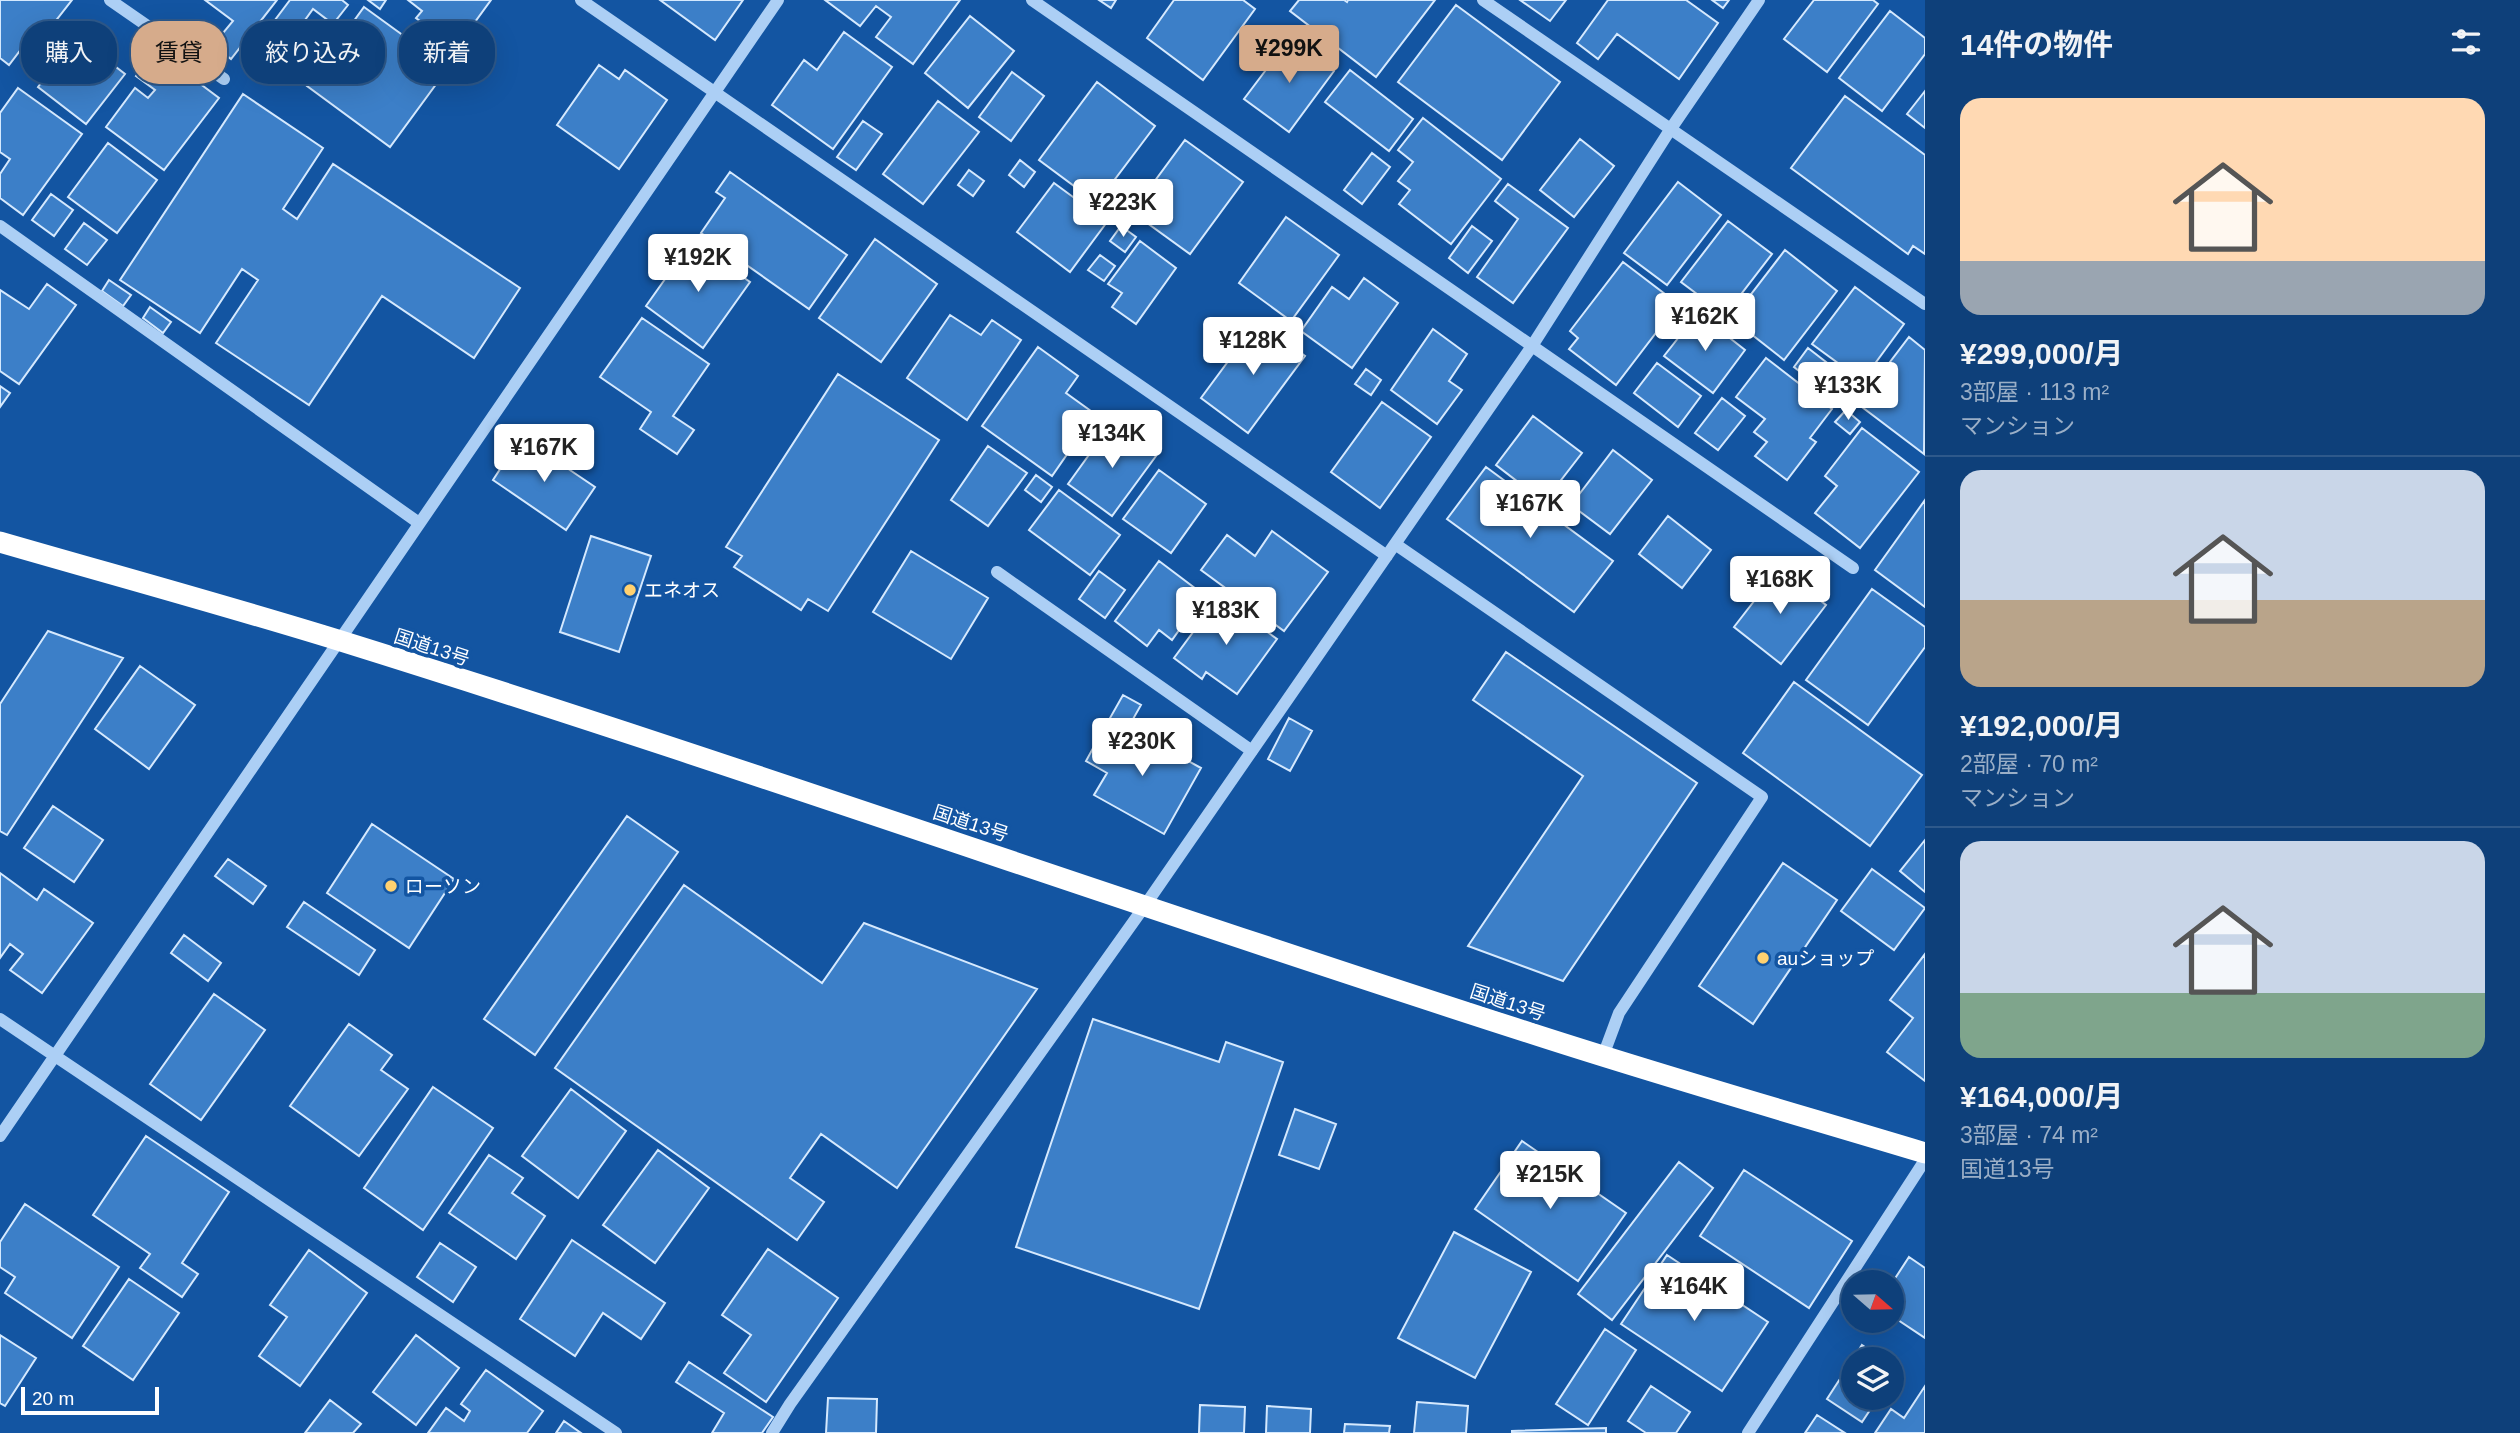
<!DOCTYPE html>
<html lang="ja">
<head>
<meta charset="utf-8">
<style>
	:root { --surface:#0e407a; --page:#17477f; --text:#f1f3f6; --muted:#9bafc7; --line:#2e598b; --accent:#d6ab8b }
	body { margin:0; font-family:Arial,"Noto Sans JP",sans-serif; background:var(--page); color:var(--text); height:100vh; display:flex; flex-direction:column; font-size:26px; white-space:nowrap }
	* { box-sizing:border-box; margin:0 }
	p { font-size:23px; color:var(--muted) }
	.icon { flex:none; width:38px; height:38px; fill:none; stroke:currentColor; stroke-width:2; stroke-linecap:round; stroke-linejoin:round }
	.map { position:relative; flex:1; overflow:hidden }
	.panel { display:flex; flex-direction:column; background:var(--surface); width:595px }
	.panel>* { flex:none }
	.guide { position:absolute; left:21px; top:21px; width:665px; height:63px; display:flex; gap:14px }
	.needle { width:46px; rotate:110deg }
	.fabs { position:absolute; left:1841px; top:1270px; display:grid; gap:14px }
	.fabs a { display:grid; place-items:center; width:63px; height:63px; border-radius:50%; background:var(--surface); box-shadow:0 7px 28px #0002,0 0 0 2px var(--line); font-size:35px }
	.scale { position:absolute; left:21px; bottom:18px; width:138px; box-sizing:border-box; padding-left:7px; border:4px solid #fff; border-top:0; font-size:19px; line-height:24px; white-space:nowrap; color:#fff; -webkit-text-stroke:5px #1355a2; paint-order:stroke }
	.price { position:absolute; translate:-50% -60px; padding:0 16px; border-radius:7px; background:#fff; color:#222; font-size:23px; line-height:46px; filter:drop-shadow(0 2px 4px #0008) }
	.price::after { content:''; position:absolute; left:50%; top:42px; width:21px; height:16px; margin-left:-10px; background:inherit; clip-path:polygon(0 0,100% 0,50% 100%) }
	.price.selected { background:var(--accent); color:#111 }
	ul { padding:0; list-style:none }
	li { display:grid; align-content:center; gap:14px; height:371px; padding:0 35px }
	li+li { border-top:2px solid var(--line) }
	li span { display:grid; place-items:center; height:217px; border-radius:21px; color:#555 }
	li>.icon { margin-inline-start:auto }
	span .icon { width:126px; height:126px; fill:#fffc; stroke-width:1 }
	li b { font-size:30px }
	h2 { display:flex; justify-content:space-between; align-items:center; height:84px; padding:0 35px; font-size:30px }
	.chip { padding:0 24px; border-radius:28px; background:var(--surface); box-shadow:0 7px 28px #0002,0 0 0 2px var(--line); font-size:24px; line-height:63px }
	.chip.selected { background:var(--accent); color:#111 }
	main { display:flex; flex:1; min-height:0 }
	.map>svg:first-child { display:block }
	.building { fill:#3c7fc8; stroke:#d5e9fe; stroke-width:2 }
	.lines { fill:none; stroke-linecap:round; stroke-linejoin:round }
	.minor { stroke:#accff5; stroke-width:12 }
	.highway { stroke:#fff; stroke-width:21 }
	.poi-dot { fill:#ffd170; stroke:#1355a2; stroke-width:2.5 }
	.labels { text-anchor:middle; stroke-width:7; stroke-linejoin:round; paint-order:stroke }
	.poi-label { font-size:19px; fill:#fff; stroke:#1355a2; text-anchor:start }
	.street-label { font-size:19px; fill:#fff; stroke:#1355a2 }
</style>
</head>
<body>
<main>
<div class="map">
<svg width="1925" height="1433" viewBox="0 0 1925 1433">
	<rect width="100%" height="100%" fill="#1355a2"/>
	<path class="building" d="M 0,0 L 72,0 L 43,37 L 35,31 L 9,65 L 0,58 Z
		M 205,0 L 277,0 L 231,59 L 213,45 L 233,21 Z
		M 290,0 L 342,0 L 348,5 L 333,24 L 313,9 L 274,63 L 254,48 Z
		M 368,0 L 386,0 L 380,9 Z
		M 408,0 L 491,0 L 456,48 L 416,18 L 422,11 Z
		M 660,0 L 743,0 L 715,40 Z
		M 825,0 L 960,0 L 913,64 L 876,37 L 891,17 L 876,6 L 860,26 Z
		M 1099,0 L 1116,0 L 1111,8 Z
		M 1174,0 L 1243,0 L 1255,9 L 1203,80 L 1147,38 Z
		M 1299,0 L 1344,0 L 1347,2 L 1348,0 L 1435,0 L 1376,77 L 1290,11 Z
		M 1520,0 L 1566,0 L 1550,21 Z
		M 1608,0 L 1686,0 L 1718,23 L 1679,79 L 1617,34 L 1598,59 L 1577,43 Z
		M 1712,0 L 1729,0 L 1723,8 Z
		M 1814,0 L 1873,0 L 1878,4 L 1827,72 L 1784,39 Z
		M 1456,5 L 1560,82 L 1502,160 L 1398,82 Z
		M 364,7 L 448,68 L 390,147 L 307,86 Z
		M 1890,11 L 1925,38 L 1925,54 L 1882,111 L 1839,78 Z
		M 970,16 L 1014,51 L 968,108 L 925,73 Z
		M 844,32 L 892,67 L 833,149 L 772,105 L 804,60 L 817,70 Z
		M 77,37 L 125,74 L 86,124 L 38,87 Z
		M 1290,38 L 1334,71 L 1289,132 L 1244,99 Z
		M 155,50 L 219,98 L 164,170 L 106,127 L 135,88 L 148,98 L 155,90 L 136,76 Z
		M 599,65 L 619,79 L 625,70 L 667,100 L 619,169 L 557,125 Z
		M 1350,70 L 1413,119 L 1389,151 L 1325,102 Z
		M 1012,72 L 1044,96 L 1011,141 L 979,117 Z
		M 1097,82 L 1155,126 L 1097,203 L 1039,160 Z
		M 18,88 L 82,134 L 23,215 L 0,198 L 0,174 L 10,159 L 0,152 L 0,113 Z
		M 1925,91 L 1925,128 L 1907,114 Z
		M 243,94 L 323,148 L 283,209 L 297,219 L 333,164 L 520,288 L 474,358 L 382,296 L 309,405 L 216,343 L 258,280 L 242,269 L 200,333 L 120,280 Z
		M 1845,96 L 1925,155 L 1925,254 L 1913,246 L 1908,254 L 1791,168 Z
		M 938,101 L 979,132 L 923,204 L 883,174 Z
		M 1423,118 L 1501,179 L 1451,244 L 1399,204 L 1410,190 L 1398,181 L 1413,162 L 1398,150 Z
		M 863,121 L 882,134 L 856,170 L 837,157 Z
		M 1580,139 L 1614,166 L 1574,217 L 1540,190 Z
		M 1185,140 L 1243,182 L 1190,254 L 1132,212 Z
		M 108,143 L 157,180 L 117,233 L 68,197 Z
		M 1372,153 L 1390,167 L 1362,204 L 1344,190 Z
		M 1020,160 L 1035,172 L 1024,187 L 1009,175 Z
		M 969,170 L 984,181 L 973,196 L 958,185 Z
		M 730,172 L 847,255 L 809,309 L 701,233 L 725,198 L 716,192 Z
		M 1678,182 L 1721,215 L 1667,285 L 1624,253 Z
		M 1054,183 L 1107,222 L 1070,272 L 1017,232 Z
		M 1508,184 L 1568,228 L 1513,303 L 1477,277 L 1518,219 L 1495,201 Z
		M 1120,186 L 1135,198 L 1124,213 L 1108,201 Z
		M 51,194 L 73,210 L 54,236 L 32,220 Z
		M 1286,217 L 1339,255 L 1291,321 L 1239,283 Z
		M 1728,221 L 1772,254 L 1725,315 L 1681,282 Z
		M 84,223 L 107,240 L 87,265 L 65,249 Z
		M 1121,226 L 1136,237 L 1125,252 L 1110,241 Z
		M 1472,226 L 1492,241 L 1468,273 L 1449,258 Z
		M 875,239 L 937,284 L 881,362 L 819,318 Z
		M 692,241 L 750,282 L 703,348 L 646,306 Z
		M 1140,241 L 1176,268 L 1136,324 L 1112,307 L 1122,293 L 1108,284 Z
		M 1785,250 L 1837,291 L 1784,360 L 1732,319 Z
		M 1100,255 L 1115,266 L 1104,281 L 1088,270 Z
		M 1623,262 L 1678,304 L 1616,385 L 1569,349 L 1578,338 L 1570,331 Z
		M 1364,278 L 1398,303 L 1352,368 L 1301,331 L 1332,287 L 1349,299 Z
		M 109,280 L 131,295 L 123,306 L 102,291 Z
		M 47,284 L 76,305 L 19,384 L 0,371 L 0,290 L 29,309 Z
		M 1855,287 L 1904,324 L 1857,388 L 1841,376 L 1846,369 L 1812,344 Z
		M 150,307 L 171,322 L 163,333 L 143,318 Z
		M 1698,313 L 1745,350 L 1713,393 L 1664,356 Z
		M 950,315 L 981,335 L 992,320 L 1021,340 L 967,420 L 907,378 Z
		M 642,318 L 709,364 L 673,416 L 694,430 L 677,454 L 640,429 L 651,412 L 600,377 Z
		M 1258,321 L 1305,356 L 1248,433 L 1201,398 Z
		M 1433,329 L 1467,354 L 1449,381 L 1462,390 L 1437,424 L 1391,390 Z
		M 1909,337 L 1925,350 L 1924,454 L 1858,404 Z
		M 1038,347 L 1078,376 L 1066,393 L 1095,414 L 1052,476 L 982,426 Z
		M 1808,348 L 1835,369 L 1821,388 L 1794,367 Z
		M 1766,358 L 1832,409 L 1810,438 L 1816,442 L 1787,480 L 1755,456 L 1767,442 L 1754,432 L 1765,419 L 1736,397 Z
		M 1657,363 L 1701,396 L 1678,427 L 1634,393 Z
		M 1366,369 L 1381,380 L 1371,395 L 1355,384 Z
		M 838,374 L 939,440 L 828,611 L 808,599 L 801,610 L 734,567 L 742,556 L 726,547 Z
		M 0,386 L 10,393 L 0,407 Z
		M 1722,398 L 1745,416 L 1718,450 L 1695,433 Z
		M 1382,402 L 1431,437 L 1380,508 L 1331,472 Z
		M 1846,410 L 1860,422 L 1850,434 L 1835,422 Z
		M 1533,416 L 1582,453 L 1544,502 L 1496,465 Z
		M 1112,423 L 1156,456 L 1112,516 L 1068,484 Z
		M 1862,428 L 1919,472 L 1860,548 L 1815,513 L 1837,486 L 1825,476 Z
		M 521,437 L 595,487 L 566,530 L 493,480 Z
		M 988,446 L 1027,473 L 988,526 L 951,500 Z
		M 1613,450 L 1652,480 L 1610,534 L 1571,505 Z
		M 1486,467 L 1613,561 L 1574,612 L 1447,519 Z
		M 1159,470 L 1206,504 L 1171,553 L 1123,519 Z
		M 1036,475 L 1052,487 L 1041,502 L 1025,490 Z
		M 1059,490 L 1120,535 L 1090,575 L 1029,530 Z
		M 1925,500 L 1925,607 L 1875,570 Z
		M 1668,516 L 1711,550 L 1682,588 L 1639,554 Z
		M 1272,531 L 1328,572 L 1284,631 L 1201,570 L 1227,535 L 1255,556 Z
		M 591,536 L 651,556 L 619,652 L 560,632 Z
		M 911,551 L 988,598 L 951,659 L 873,612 Z
		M 1159,561 L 1204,595 L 1172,640 L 1159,630 L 1147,646 L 1115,621 Z
		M 1779,569 L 1826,605 L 1781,664 L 1734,627 Z
		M 1099,571 L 1125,590 L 1105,618 L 1079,599 Z
		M 1872,589 L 1925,627 L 1925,647 L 1868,725 L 1806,680 Z
		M 1219,597 L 1277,639 L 1237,694 L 1206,672 L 1202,679 L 1174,658 Z
		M 48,631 L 123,658 L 7,835 L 0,831 L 0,704 Z
		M 1506,652 L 1697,783 L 1563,981 L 1468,946 L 1583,776 L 1473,700 Z
		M 140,666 L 195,705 L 149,769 L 95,729 Z
		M 1794,682 L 1922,775 L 1870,846 L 1743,753 Z
		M 1123,695 L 1141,705 L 1128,728 L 1110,718 Z
		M 1289,718 L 1312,731 L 1290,771 L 1268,759 Z
		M 1103,730 L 1127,744 L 1134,731 L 1201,768 L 1164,834 L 1094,795 L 1107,773 L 1086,761 Z
		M 53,806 L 103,840 L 74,882 L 24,848 Z
		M 627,816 L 678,852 L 535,1055 L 484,1019 Z
		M 372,824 L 454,879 L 409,948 L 327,893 Z
		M 1925,840 L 1925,892 L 1900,871 Z
		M 228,859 L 266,886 L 253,904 L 215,876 Z
		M 1783,863 L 1837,900 L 1753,1024 L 1699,986 Z
		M 1872,869 L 1925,908 L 1894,950 L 1841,911 Z
		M 0,873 L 37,900 L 44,889 L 93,923 L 42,993 L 10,970 L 23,954 L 10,944 L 0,958 Z
		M 684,885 L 822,983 L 864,923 L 1037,989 L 897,1188 L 821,1134 L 790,1178 L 824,1202 L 797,1240 L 555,1068 Z
		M 304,902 L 375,950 L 359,975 L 287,927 Z
		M 184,935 L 221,963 L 208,981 L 171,953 Z
		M 1925,954 L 1925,1081 L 1887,1052 L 1913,1018 L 1890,1000 Z
		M 214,994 L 265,1030 L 201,1120 L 150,1084 Z
		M 1093,1019 L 1219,1062 L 1226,1042 L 1283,1062 L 1199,1309 L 1016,1247 Z
		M 349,1024 L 392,1055 L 381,1070 L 408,1089 L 359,1156 L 290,1106 Z
		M 433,1087 L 493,1128 L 423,1230 L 364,1188 Z
		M 571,1089 L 626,1131 L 578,1198 L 522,1156 Z
		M 1295,1109 L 1336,1124 L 1319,1169 L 1279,1155 Z
		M 146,1136 L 229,1192 L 182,1263 L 198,1274 L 182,1297 L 140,1268 L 150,1254 L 93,1215 Z
		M 1522,1141 L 1626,1213 L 1578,1281 L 1475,1209 Z
		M 658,1150 L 709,1188 L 655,1263 L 603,1225 Z
		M 489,1155 L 523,1178 L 512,1193 L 545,1216 L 516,1259 L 449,1213 Z
		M 1679,1162 L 1713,1188 L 1612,1320 L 1578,1294 Z
		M 1744,1170 L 1852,1241 L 1809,1308 L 1700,1236 Z
		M 25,1204 L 119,1267 L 72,1338 L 5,1293 L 15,1277 L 0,1267 L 0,1242 Z
		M 1454,1232 L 1531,1272 L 1475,1378 L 1398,1338 Z
		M 572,1240 L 665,1303 L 641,1339 L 603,1313 L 575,1356 L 520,1319 Z
		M 440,1243 L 476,1267 L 453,1302 L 417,1277 Z
		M 768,1249 L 838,1298 L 766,1402 L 724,1373 L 751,1335 L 722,1315 Z
		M 309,1250 L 367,1293 L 300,1386 L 259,1356 L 287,1317 L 270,1305 Z
		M 1667,1255 L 1768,1322 L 1722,1391 L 1621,1324 Z
		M 1909,1257 L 1925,1268 L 1925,1338 L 1892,1316 L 1892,1283 Z
		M 129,1279 L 179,1313 L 133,1380 L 83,1346 Z
		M 1605,1329 L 1636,1350 L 1588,1425 L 1556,1404 Z
		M 0,1335 L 36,1358 L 5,1406 L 0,1403 Z
		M 416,1335 L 459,1368 L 416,1425 L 373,1392 Z
		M 1862,1345 L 1885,1360 L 1853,1360 L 1853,1398 L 1878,1398 L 1862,1422 L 1827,1399 Z
		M 689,1362 L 773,1417 L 762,1433 L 712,1433 L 724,1413 L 676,1382 Z
		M 486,1370 L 543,1411 L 527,1433 L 428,1433 L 446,1408 L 464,1421 L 470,1411 L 461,1404 Z
		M 1651,1386 L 1690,1412 L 1676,1433 L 1646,1433 L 1628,1421 Z
		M 1925,1386 L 1925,1433 L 1875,1433 L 1891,1409 L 1904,1418 Z
		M 828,1398 L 877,1399 L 876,1433 L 826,1433 Z
		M 330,1400 L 361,1424 L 353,1433 L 305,1433 Z
		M 1417,1402 L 1468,1406 L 1466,1433 L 1414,1433 Z
		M 1200,1405 L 1245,1407 L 1244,1433 L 1199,1433 Z
		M 1267,1406 L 1311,1409 L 1310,1433 L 1266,1433 Z
		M 1817,1415 L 1845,1433 L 1805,1433 Z
		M 564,1421 L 581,1433 L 556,1433 Z
		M 1345,1424 L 1390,1426 L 1389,1433 L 1344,1433 Z
		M 1606,1428 L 1606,1433 L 1512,1433 L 1512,1431 Z"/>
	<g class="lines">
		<path class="minor" d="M 110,0 L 224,79
			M 581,0 L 1387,556
			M 1032,0 L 1853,568
			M 1483,0 L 1925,304
			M 0,226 L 419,523
			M 1395,544 L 1762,797 L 1619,1013 L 1603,1056
			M 997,572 L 1252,751
			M 0,1019 L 616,1433
			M 0,1136 L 778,0
			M 772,1433 L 790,1404 L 1144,907 L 1395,544 L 1532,346 L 1670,130 L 1759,0
			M 1748,1433 L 1925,1160"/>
		<path class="highway" d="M 0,542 C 114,575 228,606 341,641 C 739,765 1131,905 1527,1032 C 1659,1075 1792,1113 1925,1153"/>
	</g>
	<g class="poi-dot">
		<circle cx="630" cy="590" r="7"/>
		<circle cx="391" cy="886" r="7"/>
		<circle cx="1763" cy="958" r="7"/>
	</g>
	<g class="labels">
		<g class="poi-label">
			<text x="644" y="597">エネオス</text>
			<text x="405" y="893">ローソン</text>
			<text x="1777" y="965">auショップ</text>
		</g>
		<g class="street-label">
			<text transform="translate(432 647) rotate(18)" y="7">国道13号</text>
			<text transform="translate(971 823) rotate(18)" y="7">国道13号</text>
			<text transform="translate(1508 1002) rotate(18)" y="7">国道13号</text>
		</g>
	</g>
</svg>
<div class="fabs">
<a><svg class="needle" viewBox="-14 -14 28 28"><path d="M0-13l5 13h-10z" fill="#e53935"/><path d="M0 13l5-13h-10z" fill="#9bafc7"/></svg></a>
<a><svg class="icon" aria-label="layers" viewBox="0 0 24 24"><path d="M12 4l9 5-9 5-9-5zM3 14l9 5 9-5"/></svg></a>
</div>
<div class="scale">20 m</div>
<b class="price selected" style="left:1289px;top:85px">¥299K</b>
<b class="price" style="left:1123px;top:239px">¥223K</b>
<b class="price" style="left:698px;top:294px">¥192K</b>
<b class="price" style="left:1705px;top:353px">¥162K</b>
<b class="price" style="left:1253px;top:377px">¥128K</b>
<b class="price" style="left:1848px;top:422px">¥133K</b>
<b class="price" style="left:1112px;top:470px">¥134K</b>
<b class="price" style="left:544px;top:484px">¥167K</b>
<b class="price" style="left:1530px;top:540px">¥167K</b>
<b class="price" style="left:1780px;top:616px">¥168K</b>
<b class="price" style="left:1226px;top:647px">¥183K</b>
<b class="price" style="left:1142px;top:778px">¥230K</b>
<b class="price" style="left:1550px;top:1211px">¥215K</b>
<b class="price" style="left:1694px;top:1323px">¥164K</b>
<div class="guide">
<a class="chip">購入</a>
<a class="chip selected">賃貸</a>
<a class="chip">絞り込み</a>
<a class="chip">新着</a>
</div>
</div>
<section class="panel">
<h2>14件の物件<svg class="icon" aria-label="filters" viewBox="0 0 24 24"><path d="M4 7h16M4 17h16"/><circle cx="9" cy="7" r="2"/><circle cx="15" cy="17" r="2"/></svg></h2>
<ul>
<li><span style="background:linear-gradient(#ffd9b3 75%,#9aa5b1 0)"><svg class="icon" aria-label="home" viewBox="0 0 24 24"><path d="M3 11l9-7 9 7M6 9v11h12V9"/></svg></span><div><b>¥299,000/月</b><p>3部屋 · 113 m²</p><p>マンション</p></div></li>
<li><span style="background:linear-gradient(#c9d6e8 60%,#b9a48a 0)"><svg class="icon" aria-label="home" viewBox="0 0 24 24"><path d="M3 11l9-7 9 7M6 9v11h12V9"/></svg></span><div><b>¥192,000/月</b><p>2部屋 · 70 m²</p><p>マンション</p></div></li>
<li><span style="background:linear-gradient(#c9d6e8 70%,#7fa58c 0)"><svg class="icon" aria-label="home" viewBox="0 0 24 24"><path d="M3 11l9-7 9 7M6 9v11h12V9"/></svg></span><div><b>¥164,000/月</b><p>3部屋 · 74 m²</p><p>国道13号</p></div></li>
</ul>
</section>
</main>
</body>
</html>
